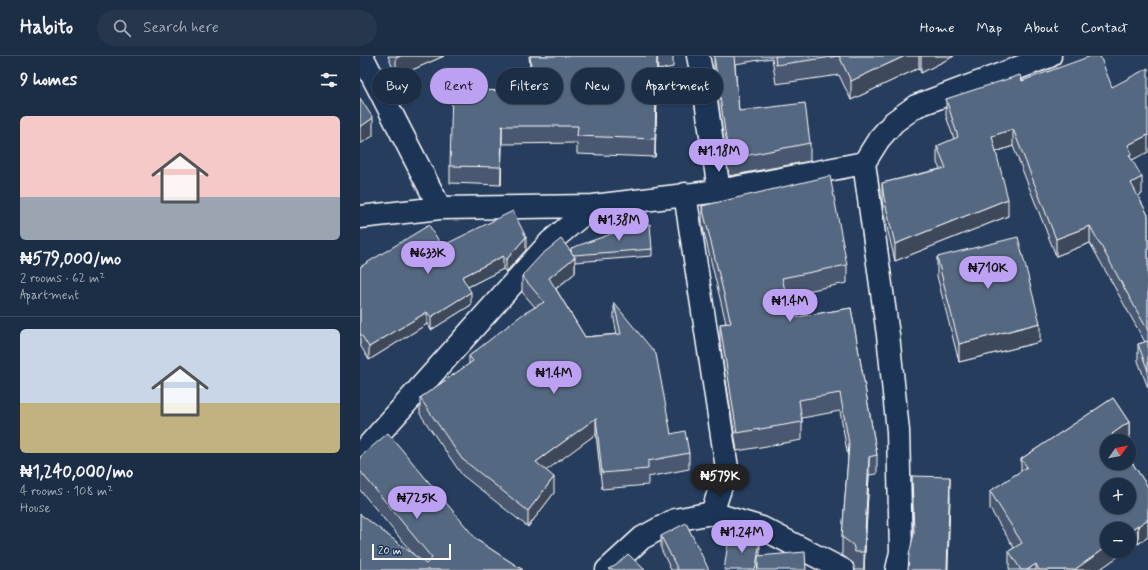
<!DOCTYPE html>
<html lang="en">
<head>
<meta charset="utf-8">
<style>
	:root { --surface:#1c2e46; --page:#25364d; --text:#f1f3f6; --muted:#a0a8b3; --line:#3a4a5f; --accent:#bca0f2 }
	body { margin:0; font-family:Mynerve,sans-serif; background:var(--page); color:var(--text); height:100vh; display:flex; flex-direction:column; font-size:15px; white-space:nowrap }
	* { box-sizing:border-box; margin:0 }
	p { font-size:13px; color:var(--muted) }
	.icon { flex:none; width:22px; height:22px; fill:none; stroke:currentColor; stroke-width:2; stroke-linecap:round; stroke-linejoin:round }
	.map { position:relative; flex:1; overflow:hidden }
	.sheet { display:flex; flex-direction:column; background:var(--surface); width:360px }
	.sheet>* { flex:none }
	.top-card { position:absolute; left:12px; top:12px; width:380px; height:36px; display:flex; gap:8px }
	.needle { width:26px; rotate:57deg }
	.buttons { position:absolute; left:740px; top:378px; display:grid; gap:8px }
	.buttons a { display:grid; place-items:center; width:36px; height:36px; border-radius:50%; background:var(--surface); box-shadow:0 1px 3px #0004,0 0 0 1px var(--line); font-size:20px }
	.scale { position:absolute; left:12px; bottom:10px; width:79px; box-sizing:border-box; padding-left:4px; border:2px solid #fff; border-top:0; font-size:11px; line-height:14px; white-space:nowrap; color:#fff; -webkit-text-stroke:3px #1d3557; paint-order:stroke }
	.price { position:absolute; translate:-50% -34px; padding:0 9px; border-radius:14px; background:var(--accent); color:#111; font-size:13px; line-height:26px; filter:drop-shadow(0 1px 2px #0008) }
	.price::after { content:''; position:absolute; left:50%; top:24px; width:12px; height:9px; margin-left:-6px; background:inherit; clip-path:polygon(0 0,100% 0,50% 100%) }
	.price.active { background:#222; color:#fff }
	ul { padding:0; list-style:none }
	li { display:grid; align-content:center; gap:8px; height:212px; padding:0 20px }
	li+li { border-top:1px solid var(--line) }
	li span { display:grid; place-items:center; height:124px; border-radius:6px; color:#555 }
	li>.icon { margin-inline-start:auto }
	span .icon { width:72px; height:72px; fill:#fffc; stroke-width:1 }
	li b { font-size:17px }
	h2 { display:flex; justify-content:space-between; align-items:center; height:48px; padding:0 20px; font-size:17px }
	.tag { padding:0 14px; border-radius:18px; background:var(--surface); box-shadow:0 1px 3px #0004,0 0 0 1px var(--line); font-size:14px; line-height:36px }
	.tag.active { background:var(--accent); color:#111 }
	header { display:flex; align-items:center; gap:24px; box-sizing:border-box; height:56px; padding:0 20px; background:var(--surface); border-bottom:1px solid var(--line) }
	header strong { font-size:19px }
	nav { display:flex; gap:22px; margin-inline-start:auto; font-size:14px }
	.search { width:280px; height:36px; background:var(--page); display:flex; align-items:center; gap:10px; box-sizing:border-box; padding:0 14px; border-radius:22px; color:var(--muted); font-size:15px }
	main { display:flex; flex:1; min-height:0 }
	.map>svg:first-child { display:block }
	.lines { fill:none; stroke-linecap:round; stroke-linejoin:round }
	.street-casing { stroke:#fff; stroke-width:25 }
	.street { stroke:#1d3557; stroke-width:22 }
	.wall { fill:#49596f; stroke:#fff; fill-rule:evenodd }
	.shaded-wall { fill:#3c485a; stroke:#fff }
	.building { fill:#556781; stroke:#fff; fill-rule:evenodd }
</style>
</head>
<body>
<header>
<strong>Habito</strong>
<div class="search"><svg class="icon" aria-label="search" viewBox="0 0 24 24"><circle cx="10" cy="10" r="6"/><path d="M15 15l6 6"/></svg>Search here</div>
<nav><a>Home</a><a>Map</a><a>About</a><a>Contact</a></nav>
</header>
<main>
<section class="sheet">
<h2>9 homes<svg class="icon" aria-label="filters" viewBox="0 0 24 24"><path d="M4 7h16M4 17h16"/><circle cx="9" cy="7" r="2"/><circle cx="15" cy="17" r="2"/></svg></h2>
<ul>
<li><span style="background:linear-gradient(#f6c9c9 65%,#9aa5b1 0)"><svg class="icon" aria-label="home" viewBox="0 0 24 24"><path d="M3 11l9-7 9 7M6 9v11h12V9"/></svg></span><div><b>₦579,000/mo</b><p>2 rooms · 62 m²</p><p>Apartment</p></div></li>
<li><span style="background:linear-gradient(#c9d6e8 60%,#c2b280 0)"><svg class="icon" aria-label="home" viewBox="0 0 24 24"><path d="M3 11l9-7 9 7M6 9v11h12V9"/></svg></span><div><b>₦1,240,000/mo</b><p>4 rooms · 108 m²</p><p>House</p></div></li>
</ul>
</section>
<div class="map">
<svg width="788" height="514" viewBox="0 0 788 514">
	<rect width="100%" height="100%" fill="#263d5e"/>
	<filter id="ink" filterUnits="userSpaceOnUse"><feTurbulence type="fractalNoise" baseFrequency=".025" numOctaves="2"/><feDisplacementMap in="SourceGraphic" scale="8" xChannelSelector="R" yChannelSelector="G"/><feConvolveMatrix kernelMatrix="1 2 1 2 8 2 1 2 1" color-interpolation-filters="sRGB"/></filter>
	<g filter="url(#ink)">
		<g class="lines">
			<defs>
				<path id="street" d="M 2,0 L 80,152
					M 338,0 L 343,24 L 359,135
					M 504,107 L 528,279 L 538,375 L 541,496 L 537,514
					M 325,138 L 367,412 L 352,457
					M 0,161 L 80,152 L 233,150 L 359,135 L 504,107 L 519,83 L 534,66 L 556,50 L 690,0
					M 0,399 L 190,186 L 233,150
					M 247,514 L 282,482 L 315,464 L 352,457 L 402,472 L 483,514"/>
			</defs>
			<use href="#street" class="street-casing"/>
			<use href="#street" class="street"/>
		</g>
		<path class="wall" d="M 28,0 L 84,0 L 36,21 Z
			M 169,0 L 313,0 L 313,11 L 298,14 L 295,101 L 217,98 L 217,87 L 142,88 L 141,129 L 90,127 L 90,110 L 172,36 Z
			M 354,0 L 594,0 L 561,17 L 559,12 L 491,44 L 479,19 L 416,28 L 412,2 L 375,8 L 379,55 L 450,87 L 450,105 L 369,120 L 354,15 Z
			M 662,25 L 752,31 L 788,96 L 772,104 L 782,138 L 778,140 L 788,159 L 788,332 L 778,305 L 778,288 L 785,286 L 730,187 L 696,200 L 653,90 L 636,96 L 648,160 L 535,205 L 524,159 L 522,144 L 522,127 L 580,113 L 577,107 L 577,90 L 594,83 L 586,60 L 586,43 Z
			M 342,150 L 487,209 L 487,227 L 426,239 L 432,262 L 491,252 L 517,399 L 517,418 L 509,419 L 504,514 L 495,514 L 493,507 L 482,499 L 482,481 L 488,401 L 480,355 L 442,362 L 442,384 L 377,395 L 360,286 L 360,268 L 366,267 L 342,168 Z
			M 82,190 L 166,194 L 146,216 L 143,213 L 108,231 L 111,249 L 71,274 L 67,268 L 9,304 L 0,289 L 0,211 Z
			M 211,192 L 292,193 L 292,200 L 215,206 L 215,217 L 196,233 L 225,281 L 257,278 L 254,263 L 254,247 L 311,378 L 329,397 L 329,413 L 288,421 L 288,429 L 242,433 L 236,378 L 186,414 L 194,437 L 168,471 L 102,419 L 60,358 L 60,342 L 109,308 L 109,300 L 175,251 L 162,236 L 162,220 L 211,195 Z
			M 577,201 L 680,286 L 599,306 L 577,220 Z
			M 753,342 L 769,366 L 769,384 L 768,385 L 747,385 L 747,407 L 769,407 L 769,402 L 788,431 L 788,481 L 778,488 L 778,487 L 769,493 L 769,473 L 747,473 L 747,495 L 766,495 L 739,514 L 650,514 L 649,513 L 649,495 L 654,492 L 630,453 L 630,435 L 661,415 L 661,403 ZM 747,429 L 769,429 L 769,451 L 747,451 Z
			M 0,401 L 117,484 L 163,514 L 0,514 L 53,498 L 0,434 Z
			M 552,420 L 590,440 L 588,514 L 548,514 L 553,479 Z
			M 301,480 L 349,514 L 311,514 L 301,493 Z"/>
		<path class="shaded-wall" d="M 41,0 L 84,0 L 36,21 L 36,2 Z
			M 297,0 L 298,14 L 295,101 L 295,83 Z
			M 545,0 L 559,0 L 559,12 L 491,44 L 491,25 Z
			M 561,0 L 594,0 L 561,17 Z
			M 13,62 L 13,80 L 0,88 L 0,71 Z
			M 142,70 L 142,88 L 141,129 L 141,111 Z
			M 653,73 L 653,90 L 632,97 L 632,80 Z
			M 788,79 L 788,96 L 772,104 L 772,115 L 768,89 Z
			M 782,121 L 782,138 L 771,144 L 771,127 Z
			M 648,143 L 648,160 L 535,205 L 535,188 Z
			M 730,170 L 730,187 L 696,200 L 696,183 Z
			M 166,181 L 166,194 L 146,216 L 146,204 Z
			M 143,200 L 143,213 L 102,234 L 102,221 Z
			M 215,201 L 215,217 L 189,238 L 189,222 Z
			M 111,236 L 111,249 L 71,274 L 71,261 Z
			M 67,256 L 67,268 L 9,304 L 9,291 Z
			M 680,267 L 680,286 L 599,306 L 599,288 Z
			M 236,362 L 236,378 L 176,422 L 176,406 Z
			M 769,366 L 769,384 L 768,385 L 752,385 L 752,378 Z
			M 509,401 L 509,419 L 504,514 L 504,496 Z
			M 194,421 L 194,437 L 168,471 L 168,455 Z
			M 590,421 L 590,440 L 587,514 Z
			M 788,463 L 788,481 L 778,488 L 778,470 Z
			M 778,469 L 778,487 L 769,493 L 769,475 Z
			M 400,485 L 400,499 L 397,514 L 393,514 Z
			M 747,491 L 747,495 L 766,495 L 739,514 L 714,514 Z
			M 676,508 L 676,514 L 667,514 Z"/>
		<path class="building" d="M 170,0 L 297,0 L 295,83 L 217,80 L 218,70 L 142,70 L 141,111 L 90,110 L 92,33 L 174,36 Z
			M 354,0 L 374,0 L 379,55 L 445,47 L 450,87 L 369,103 Z
			M 415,0 L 545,0 L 491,25 L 479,0 L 416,9 Z
			M 731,0 L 740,0 L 752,31 L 788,12 L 788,79 L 768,89 L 772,98 L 769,99 L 782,121 L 771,127 L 788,159 L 788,275 L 730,170 L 696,183 L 653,73 L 632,80 L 648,143 L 535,188 L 524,142 L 522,127 L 586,112 L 577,90 L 598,81 L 586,43 L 660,19 L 662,25 Z
			M 0,42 L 13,62 L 0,71 Z
			M 470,120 L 487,209 L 422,222 L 432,262 L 491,252 L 517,399 L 509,401 L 504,496 L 495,496 L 493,489 L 482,481 L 489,388 L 480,337 L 439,344 L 442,366 L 377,377 L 360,268 L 371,267 L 342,150 Z
			M 153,155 L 166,181 L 146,204 L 143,200 L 102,221 L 111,236 L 71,261 L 67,256 L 9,291 L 0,277 L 0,211 L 69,169 L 82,190 Z
			M 290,168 L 292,193 L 214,199 L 211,196 L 211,192 L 277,169 Z
			M 658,181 L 680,267 L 599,288 L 577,201 Z
			M 201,183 L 215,201 L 189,222 L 225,281 L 261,278 L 254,247 L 296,298 L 311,378 L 325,375 L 329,397 L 288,405 L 288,413 L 242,417 L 236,362 L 176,406 L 194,421 L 168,455 L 102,403 L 60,342 L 113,305 L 109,300 L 163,258 L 184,246 L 162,220 L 181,199 Z
			M 788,285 L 788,315 L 778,288 Z
			M 753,342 L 769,366 L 752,378 L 757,385 L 747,385 L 747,407 L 769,407 L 769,402 L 788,431 L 788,463 L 778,470 L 778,469 L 769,475 L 769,473 L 747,473 L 747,491 L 714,514 L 679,514 L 676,508 L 667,514 L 661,514 L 649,495 L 662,487 L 630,435 L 667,411 L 661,403 ZM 747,429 L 769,429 L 769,451 L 747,451 Z
			M 28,377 L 117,484 L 163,514 L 0,514 L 0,458 L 66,508 L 72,502 L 0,415 L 0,401 Z
			M 552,420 L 590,421 L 587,514 L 548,514 L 549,499 L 554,477 Z
			M 326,467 L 349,514 L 318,514 L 301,480 Z
			M 369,480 L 400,485 L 396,511 L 393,514 L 364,514 Z
			M 445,496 L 446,514 L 398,514 L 398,500 Z
			M 268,498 L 285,514 L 249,514 L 248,513 L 255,510 Z"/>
	</g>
</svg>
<div class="buttons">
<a><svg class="needle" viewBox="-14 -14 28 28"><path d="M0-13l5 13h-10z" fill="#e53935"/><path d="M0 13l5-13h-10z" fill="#a0a8b3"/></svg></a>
<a>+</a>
<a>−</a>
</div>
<div class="scale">20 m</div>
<b class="price" style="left:359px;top:117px">₦1.18M</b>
<b class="price" style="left:259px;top:186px">₦1.38M</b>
<b class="price" style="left:68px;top:219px">₦633K</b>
<b class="price" style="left:628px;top:234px">₦710K</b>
<b class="price" style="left:430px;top:267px">₦1.4M</b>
<b class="price" style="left:194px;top:339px">₦1.4M</b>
<b class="price active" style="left:360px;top:442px">₦579K</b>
<b class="price" style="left:57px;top:464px">₦725K</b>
<b class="price" style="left:382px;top:498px">₦1.24M</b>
<div class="top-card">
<a class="tag">Buy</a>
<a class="tag active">Rent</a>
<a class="tag">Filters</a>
<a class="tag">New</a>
<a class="tag">Apartment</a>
</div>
</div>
</main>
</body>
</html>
